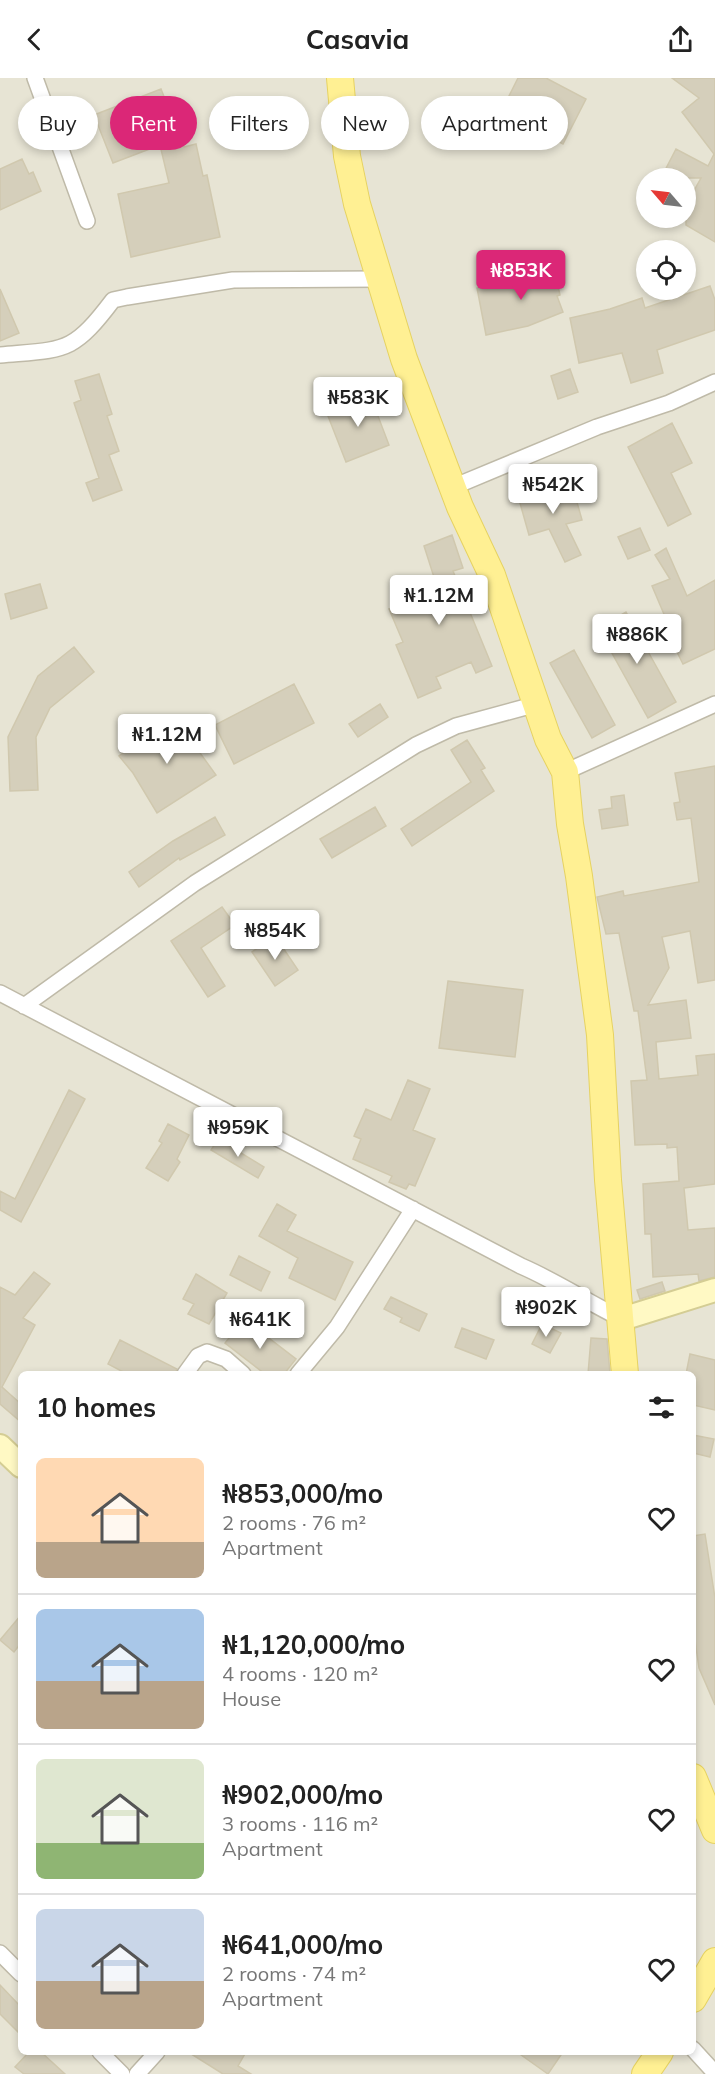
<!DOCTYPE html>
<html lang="en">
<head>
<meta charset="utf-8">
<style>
	:root { --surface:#fff; --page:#f2f2f2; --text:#222; --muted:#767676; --line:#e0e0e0; --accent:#db2777 }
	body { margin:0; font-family:Mulish,sans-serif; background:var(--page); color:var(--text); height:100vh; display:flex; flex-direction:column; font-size:22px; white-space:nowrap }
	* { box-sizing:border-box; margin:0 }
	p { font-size:20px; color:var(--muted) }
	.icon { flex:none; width:33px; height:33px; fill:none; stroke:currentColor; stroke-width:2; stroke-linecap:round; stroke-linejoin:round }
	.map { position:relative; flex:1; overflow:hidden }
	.details { position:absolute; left:18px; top:1293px; width:678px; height:684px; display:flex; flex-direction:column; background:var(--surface); border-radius:9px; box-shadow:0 3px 9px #0003 }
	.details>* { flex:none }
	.top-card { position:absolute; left:18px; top:18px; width:680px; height:54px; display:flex; gap:12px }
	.needle { width:39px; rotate:298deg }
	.fabs { position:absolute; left:636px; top:90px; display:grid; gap:12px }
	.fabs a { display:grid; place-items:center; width:60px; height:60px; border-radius:50%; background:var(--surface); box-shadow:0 3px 9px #0003; font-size:30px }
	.price { position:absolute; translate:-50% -51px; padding:0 14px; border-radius:6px; background:#fff; color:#222; font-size:20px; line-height:39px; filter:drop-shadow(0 2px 3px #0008) }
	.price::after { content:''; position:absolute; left:50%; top:36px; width:18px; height:14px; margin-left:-9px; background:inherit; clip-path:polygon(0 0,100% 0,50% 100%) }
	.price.current { background:var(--accent); color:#fff }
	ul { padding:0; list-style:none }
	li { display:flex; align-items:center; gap:18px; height:150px; padding:0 18px }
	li+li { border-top:2px solid var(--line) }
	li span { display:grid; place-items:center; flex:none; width:168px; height:120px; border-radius:9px; color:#555 }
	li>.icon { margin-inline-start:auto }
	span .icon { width:72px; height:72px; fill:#fffc; stroke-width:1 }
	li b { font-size:26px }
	h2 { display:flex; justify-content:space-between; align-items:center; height:72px; padding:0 18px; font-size:26px }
	.pill { padding:0 21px; border-radius:27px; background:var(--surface); box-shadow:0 3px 9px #0003; font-size:21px; line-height:54px }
	.pill.current { background:var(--accent); color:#fff }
	header { display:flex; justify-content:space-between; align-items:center; height:78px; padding:0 18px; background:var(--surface); font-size:27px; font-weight:700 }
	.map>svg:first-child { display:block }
	.residential { fill:#e7e4d4; fill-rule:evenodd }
	.building { fill:#d5cfbb; stroke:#d0c8ae; stroke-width:1.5 }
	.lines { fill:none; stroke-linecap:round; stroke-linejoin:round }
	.street-casing { stroke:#bfbaa8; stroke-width:18 }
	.secondary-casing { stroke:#d4cd94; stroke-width:26 }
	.primary-casing { stroke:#e6d261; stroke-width:28 }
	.street { stroke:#fff; stroke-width:15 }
	.secondary { stroke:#fff9c4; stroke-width:22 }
	.primary { stroke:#fff093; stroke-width:26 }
</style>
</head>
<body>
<header><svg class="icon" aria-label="back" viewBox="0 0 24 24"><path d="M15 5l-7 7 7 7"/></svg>Casavia<svg class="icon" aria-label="share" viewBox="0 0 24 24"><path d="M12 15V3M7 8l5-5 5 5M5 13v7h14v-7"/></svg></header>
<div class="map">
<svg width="715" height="1996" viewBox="0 0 715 1996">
	<rect width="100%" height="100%" fill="#f3f1e6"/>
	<path class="residential" d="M 0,0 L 715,0 L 715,1996 L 0,1996 ZM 646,100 L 686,100 L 686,140 L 646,140 ZM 646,172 L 686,172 L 686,212 L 646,212 ZM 21,1296 L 693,1296 L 693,1974 L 21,1974 Z"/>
	<path class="building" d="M 518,0 L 546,0 L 586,21 L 563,66 L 501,34 Z
		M 672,0 L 715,0 L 715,164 L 686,147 L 686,127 L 701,100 L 661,100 L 676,71 L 708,88 L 714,76 L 682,34 L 699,20 Z
		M 161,11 L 184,69 L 196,66 L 203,98 L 207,97 L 220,159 L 131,179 L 118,116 L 169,105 L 160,67 L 113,85 L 94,37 Z
		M 22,81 L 29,96 L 33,94 L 41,113 L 0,132 L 0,91 Z
		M 552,182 L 560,217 L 557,218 L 563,234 L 528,248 L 486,257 L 477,210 L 534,199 L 532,187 Z
		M 710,208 L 715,222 L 715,252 L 657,272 L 663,295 L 631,305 L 622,275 L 579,285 L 570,240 L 610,231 L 642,220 L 645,230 Z
		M 0,211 L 19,255 L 0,263 Z
		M 570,291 L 578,314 L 558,321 L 551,298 Z
		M 99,296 L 112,336 L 107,338 L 119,373 L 109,377 L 122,412 L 93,423 L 86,405 L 99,400 L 74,325 L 81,322 L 75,303 Z
		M 370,317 L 389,367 L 346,384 L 326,333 Z
		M 672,345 L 692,385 L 671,395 L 691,436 L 668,448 L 628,369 Z
		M 571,403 L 582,442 L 566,446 L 581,477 L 565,484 L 549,451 L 529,457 L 518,418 Z
		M 640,450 L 650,472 L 628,481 L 618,459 Z
		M 452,457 L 463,490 L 453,493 L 492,588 L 476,595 L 471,584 L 436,599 L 441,610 L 418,620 L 396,567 L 403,564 L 389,531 L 410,522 L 414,532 L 441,521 L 424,468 Z
		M 666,470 L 687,518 L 715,502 L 715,571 L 683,586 L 665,550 L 669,548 L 652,508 L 670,501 L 655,477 Z
		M 40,506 L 47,530 L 11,541 L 5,516 Z
		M 626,534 L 676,624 L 648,640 L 598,550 Z
		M 74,569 L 94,594 L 50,630 L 36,659 L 38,712 L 10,713 L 8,659 L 38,598 Z
		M 574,572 L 615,647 L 592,660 L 550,585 Z
		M 294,606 L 314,645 L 234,686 L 215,647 Z
		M 380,626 L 388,639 L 358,659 L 349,646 Z
		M 174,639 L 216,697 L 157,735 L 133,695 L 119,678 Z
		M 467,662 L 485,690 L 481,692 L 494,713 L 412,768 L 401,751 L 471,704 L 451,672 Z
		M 715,688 L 715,902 L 698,905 L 690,853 L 662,859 L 669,890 L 648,927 L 686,922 L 691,960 L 656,964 L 659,1001 L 698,997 L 696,978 L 715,976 L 715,1106 L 684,1110 L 688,1152 L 715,1150 L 715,1199 L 699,1203 L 698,1196 L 653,1199 L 651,1156 L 645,1156 L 643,1106 L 679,1103 L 677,1069 L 667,1070 L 667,1066 L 635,1067 L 631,1003 L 647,1002 L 638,933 L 634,933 L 619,855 L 606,856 L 597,819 L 623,813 L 624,818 L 699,804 L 691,740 L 677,742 L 674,725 L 680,724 L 675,695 Z
		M 624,717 L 628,747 L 602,751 L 599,732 L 612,730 L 611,719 Z
		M 375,729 L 386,748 L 332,780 L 320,761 Z
		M 215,739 L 225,757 L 180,782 L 179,780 L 139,809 L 129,794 L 173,763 Z
		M 222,829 L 235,847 L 201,870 L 225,908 L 208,919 L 171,863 Z
		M 275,858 L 298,892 L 275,908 L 252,874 Z
		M 448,903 L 523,912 L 515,979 L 439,970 Z
		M 408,1002 L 430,1011 L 413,1052 L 435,1061 L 415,1108 L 409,1106 L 406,1111 L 389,1104 L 392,1098 L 353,1081 L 361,1061 L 354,1058 L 366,1031 L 391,1042 Z
		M 69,1012 L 85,1021 L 21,1144 L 0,1132 L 0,1113 L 15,1121 Z
		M 168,1046 L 189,1057 L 177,1081 L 180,1084 L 168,1103 L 146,1090 L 162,1065 L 159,1063 Z
		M 218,1061 L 264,1089 L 258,1100 L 211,1072 Z
		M 277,1126 L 296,1137 L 287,1153 L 353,1184 L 335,1222 L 289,1200 L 298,1180 L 259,1158 Z
		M 239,1178 L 270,1194 L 261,1213 L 230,1197 Z
		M 34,1194 L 50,1206 L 23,1240 L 35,1247 L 2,1309 L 21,1326 L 21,1344 L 0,1326 L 0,1209 L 15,1217 Z
		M 196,1196 L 227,1215 L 209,1246 L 188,1236 L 194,1226 L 183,1221 Z
		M 662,1204 L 665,1213 L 640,1221 L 637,1212 Z
		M 391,1219 L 427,1236 L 419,1253 L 400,1244 L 402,1240 L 384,1231 Z
		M 244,1241 L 296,1281 L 284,1296 L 265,1296 L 225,1265 Z
		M 542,1246 L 561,1255 L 550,1275 L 532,1266 Z
		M 462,1250 L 494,1262 L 486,1281 L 455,1269 Z
		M 591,1260 L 607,1261 L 610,1296 L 588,1296 Z
		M 120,1262 L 177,1291 L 175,1296 L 127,1296 L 108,1286 Z
		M 690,1276 L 715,1282 L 715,1332 L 693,1327 L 693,1296 L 686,1296 Z
		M 693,1357 L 714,1361 L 710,1379 L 693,1375 Z
		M 705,1456 L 715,1520 L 715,1627 L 699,1590 L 693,1548 L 693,1458 Z
		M 21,1537 L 21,1565 L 14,1574 L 0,1562 Z
		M 0,1907 L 21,1929 L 21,1957 L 0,1936 Z
		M 29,1974 L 41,1974 L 65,1996 L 24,1996 L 15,1989 Z
		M 188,1974 L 246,1974 L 238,1988 L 251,1996 L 223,1996 Z
		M 517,1974 L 563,1974 L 548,1996 Z"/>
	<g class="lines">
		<defs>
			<path id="street" d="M 35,0 L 87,143
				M 0,277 C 66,271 72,276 113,222 L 127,219 L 233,202 L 379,201
				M 453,409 L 597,349 L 669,325 L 715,304
				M 565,694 L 715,626
				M 0,915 L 521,1188 C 556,1203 587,1224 622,1241
				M 24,928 L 195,805 L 416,667 L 456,648 L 537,626
				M 185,1296 L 198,1278 L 207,1274 L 226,1281 L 243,1296
				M 298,1296 L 337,1249 L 413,1131
				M 0,1875 L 21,1896
				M 693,1971 L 715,1995
				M 100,1974 L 122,1996
				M 137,1996 L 157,1974"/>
			<path id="secondary" d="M 622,1241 L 715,1212
				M 0,1368 L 21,1388"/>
			<path id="primary" d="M 340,0 L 347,78 L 357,126 L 404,281 L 460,429 L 492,497 L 548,661 L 565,694 L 570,746 L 579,798 L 600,957 L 608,1102 L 625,1296
				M 693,1699 L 715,1752
				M 693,1921 L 715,1883
				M 645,1996 L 660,1974"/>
		</defs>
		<use href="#street" class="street-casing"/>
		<use href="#secondary" class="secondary-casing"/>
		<use href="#primary" class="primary-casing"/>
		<use href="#street" class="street"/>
		<use href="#secondary" class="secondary"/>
		<use href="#primary" class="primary"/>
	</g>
</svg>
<div class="fabs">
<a><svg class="needle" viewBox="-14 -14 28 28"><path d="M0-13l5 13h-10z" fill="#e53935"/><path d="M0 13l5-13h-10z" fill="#767676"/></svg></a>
<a><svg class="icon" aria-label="locate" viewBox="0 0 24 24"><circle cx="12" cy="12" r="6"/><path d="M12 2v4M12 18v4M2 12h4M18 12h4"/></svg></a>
</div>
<b class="price current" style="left:521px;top:223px">₦853K</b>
<b class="price" style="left:358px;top:350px">₦583K</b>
<b class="price" style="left:553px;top:437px">₦542K</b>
<b class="price" style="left:439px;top:548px">₦1.12M</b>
<b class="price" style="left:637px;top:587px">₦886K</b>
<b class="price" style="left:167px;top:687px">₦1.12M</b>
<b class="price" style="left:275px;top:883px">₦854K</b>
<b class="price" style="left:238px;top:1080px">₦959K</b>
<b class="price" style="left:546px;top:1260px">₦902K</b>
<b class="price" style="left:260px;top:1272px">₦641K</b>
<div class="top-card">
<a class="pill">Buy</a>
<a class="pill current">Rent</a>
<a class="pill">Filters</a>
<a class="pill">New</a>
<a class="pill">Apartment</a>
</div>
<section class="details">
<h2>10 homes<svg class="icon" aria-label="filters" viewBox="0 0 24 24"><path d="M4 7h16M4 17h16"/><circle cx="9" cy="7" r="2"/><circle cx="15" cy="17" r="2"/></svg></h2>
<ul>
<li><span style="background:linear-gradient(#ffd9b3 70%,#b9a48a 0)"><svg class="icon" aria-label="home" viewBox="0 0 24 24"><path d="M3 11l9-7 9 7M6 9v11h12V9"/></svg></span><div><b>₦853,000/mo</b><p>2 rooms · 76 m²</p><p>Apartment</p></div><svg class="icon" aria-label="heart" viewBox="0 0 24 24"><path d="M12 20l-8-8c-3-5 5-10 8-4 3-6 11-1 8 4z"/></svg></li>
<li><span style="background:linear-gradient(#a9c7e8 60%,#b9a48a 0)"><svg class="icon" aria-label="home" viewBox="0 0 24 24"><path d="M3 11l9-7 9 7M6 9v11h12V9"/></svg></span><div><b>₦1,120,000/mo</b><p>4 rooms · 120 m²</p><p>House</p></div><svg class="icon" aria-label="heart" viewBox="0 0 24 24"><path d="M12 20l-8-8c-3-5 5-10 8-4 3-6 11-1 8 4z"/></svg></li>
<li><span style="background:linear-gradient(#dfe7d0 70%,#8fb573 0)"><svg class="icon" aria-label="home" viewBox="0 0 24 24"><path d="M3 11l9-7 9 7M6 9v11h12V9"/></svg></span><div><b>₦902,000/mo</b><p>3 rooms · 116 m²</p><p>Apartment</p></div><svg class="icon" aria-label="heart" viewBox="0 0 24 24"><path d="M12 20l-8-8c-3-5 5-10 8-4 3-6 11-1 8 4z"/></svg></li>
<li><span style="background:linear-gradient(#c9d6e8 60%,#b9a48a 0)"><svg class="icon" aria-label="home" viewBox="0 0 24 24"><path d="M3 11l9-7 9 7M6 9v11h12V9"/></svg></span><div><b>₦641,000/mo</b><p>2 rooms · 74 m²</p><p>Apartment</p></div><svg class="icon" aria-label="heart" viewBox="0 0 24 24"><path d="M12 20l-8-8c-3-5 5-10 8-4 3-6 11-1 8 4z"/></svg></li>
</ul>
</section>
</div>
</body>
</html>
